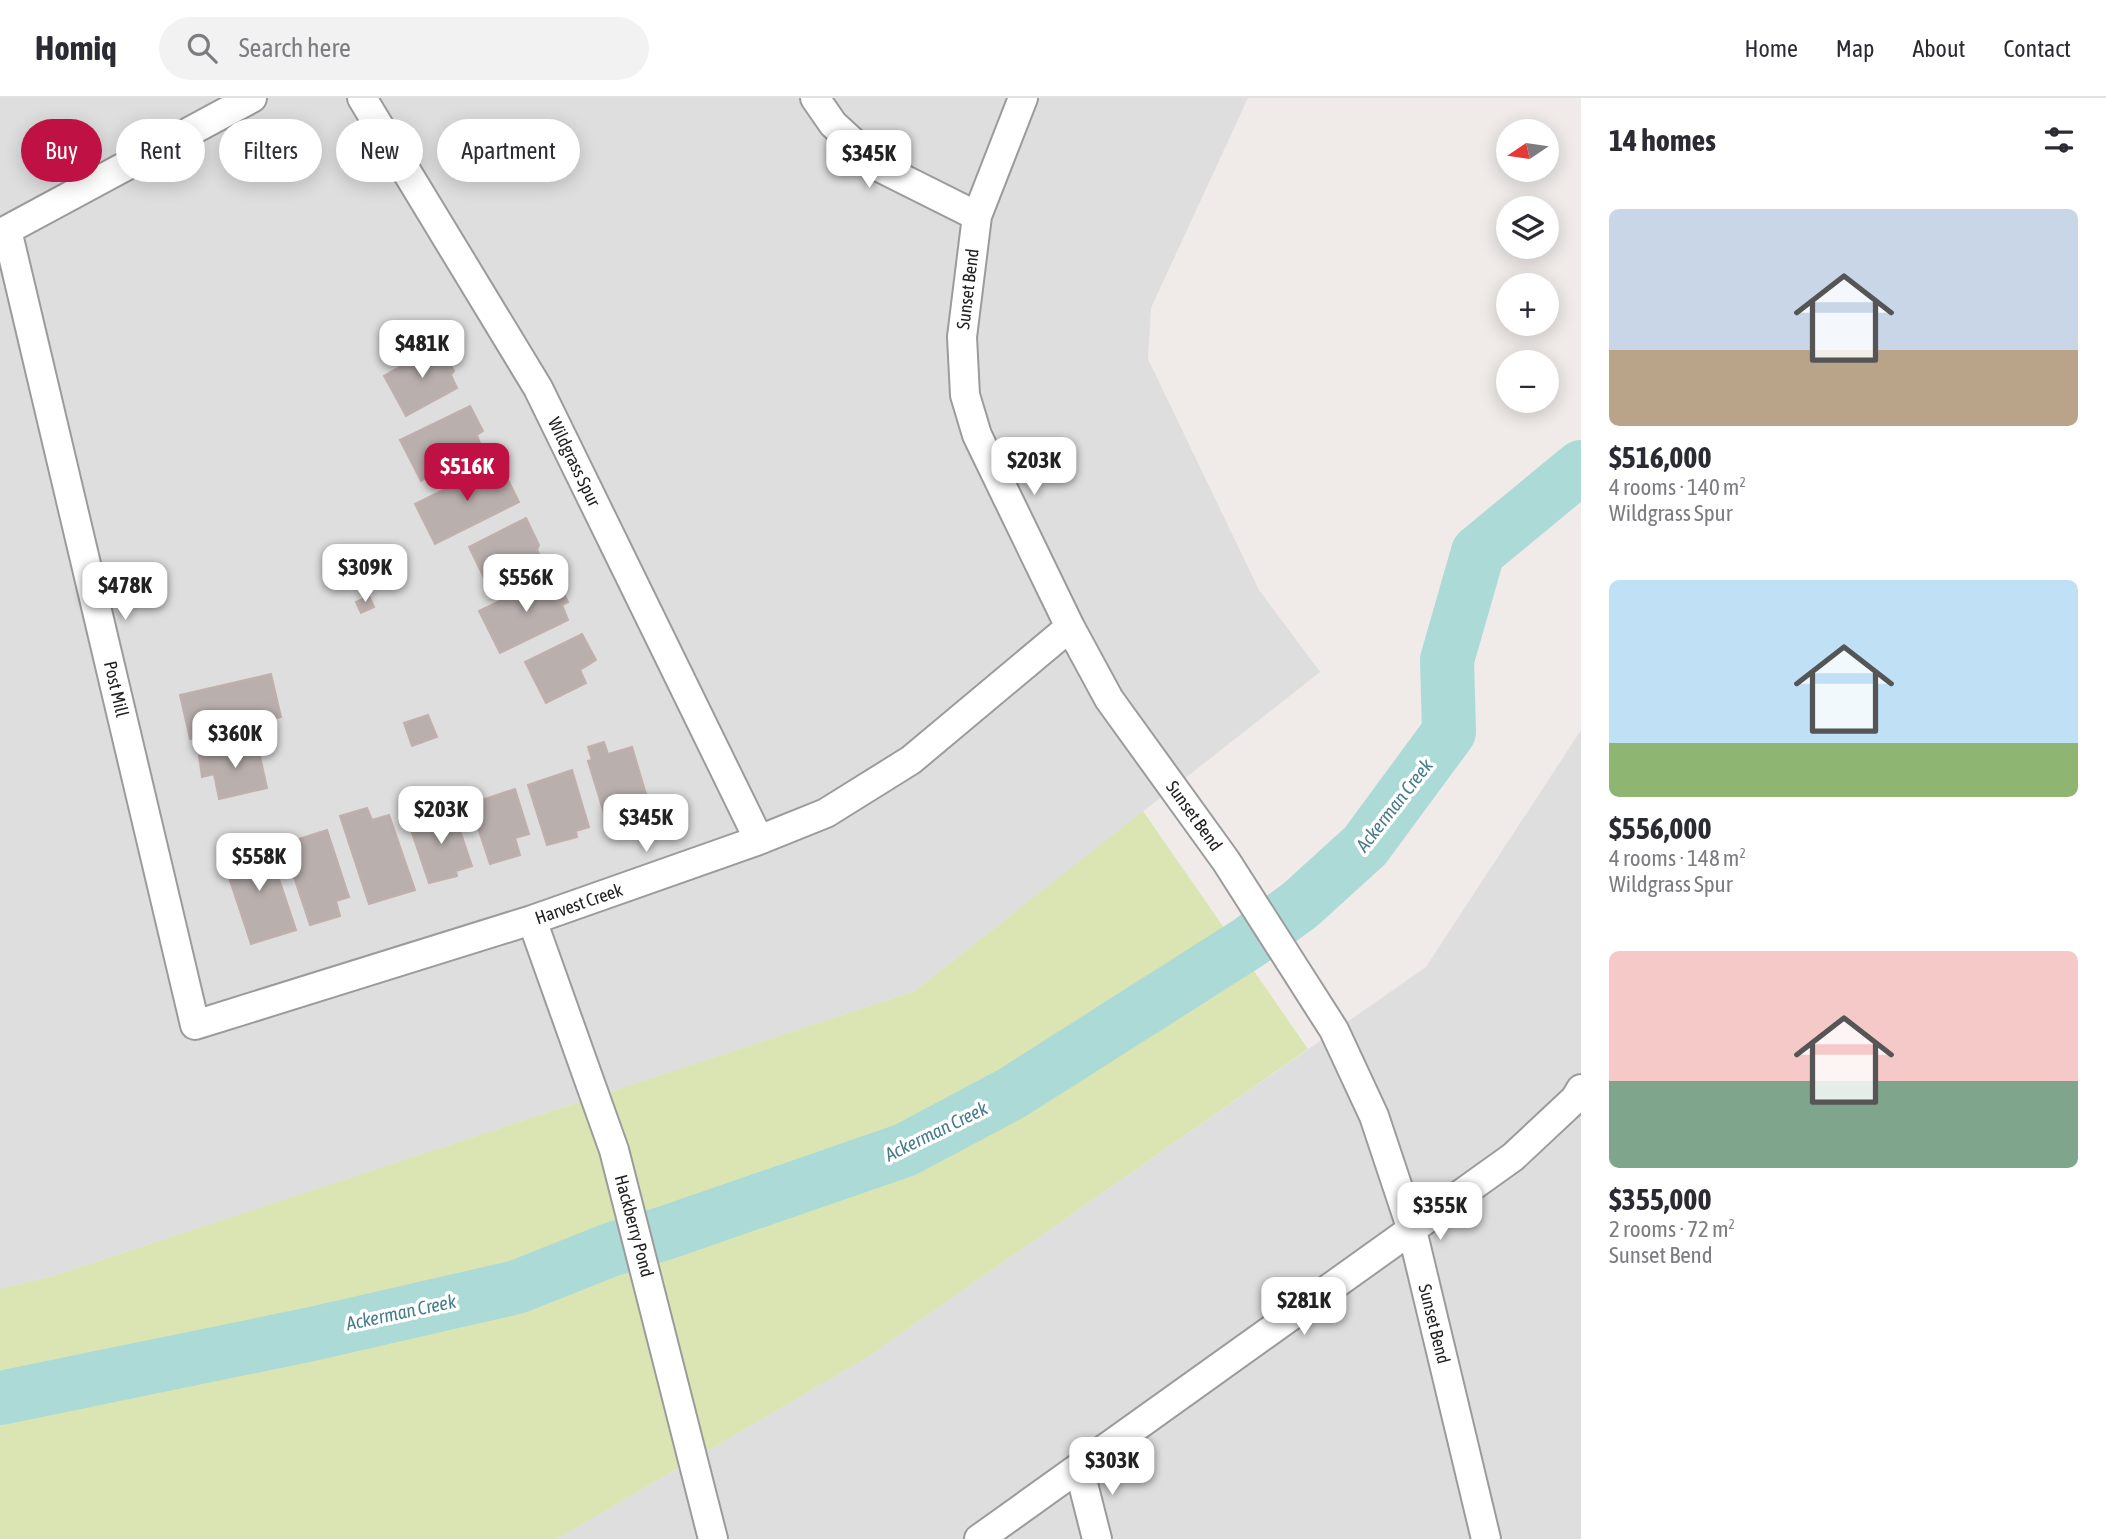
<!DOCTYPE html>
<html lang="en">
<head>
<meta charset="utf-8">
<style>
	:root { --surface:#fff; --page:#f2f2f3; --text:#2b2b33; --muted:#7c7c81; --line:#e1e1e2; --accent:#c01144 }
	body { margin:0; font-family:"Asap Condensed",sans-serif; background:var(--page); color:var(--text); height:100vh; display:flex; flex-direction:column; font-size:26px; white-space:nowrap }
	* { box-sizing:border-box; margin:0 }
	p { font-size:23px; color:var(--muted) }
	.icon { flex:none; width:38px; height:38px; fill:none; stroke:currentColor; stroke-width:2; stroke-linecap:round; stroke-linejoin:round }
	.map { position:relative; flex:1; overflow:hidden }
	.sheet { display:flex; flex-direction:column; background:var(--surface); width:525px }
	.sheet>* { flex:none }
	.top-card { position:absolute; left:21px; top:21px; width:665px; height:63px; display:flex; gap:14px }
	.needle { width:46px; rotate:257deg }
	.controls { position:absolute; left:1496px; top:21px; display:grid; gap:14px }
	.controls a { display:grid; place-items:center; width:63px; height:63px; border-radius:50%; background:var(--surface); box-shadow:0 4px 18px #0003; font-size:35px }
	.price { position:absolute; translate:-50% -60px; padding:0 16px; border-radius:14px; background:#fff; color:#222; font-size:23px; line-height:46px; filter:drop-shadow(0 2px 4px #0008) }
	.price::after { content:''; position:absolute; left:50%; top:42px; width:21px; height:16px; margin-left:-10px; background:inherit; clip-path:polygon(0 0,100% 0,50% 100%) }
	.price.on { background:var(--accent); color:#fff }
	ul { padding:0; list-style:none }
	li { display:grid; align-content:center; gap:14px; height:371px; padding:0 28px }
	li span { display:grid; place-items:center; height:217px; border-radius:10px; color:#555 }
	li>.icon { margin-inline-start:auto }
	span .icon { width:126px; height:126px; fill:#fffc; stroke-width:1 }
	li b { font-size:30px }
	h2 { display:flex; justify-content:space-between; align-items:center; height:84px; padding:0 28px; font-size:30px }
	.chip { padding:0 24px; border-radius:32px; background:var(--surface); box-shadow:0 4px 18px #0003; font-size:24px; line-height:63px }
	.chip.on { background:var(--accent); color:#fff }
	header { display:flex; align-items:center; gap:42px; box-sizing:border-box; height:98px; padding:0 35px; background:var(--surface); border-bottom:2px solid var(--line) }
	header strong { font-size:33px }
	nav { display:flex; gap:38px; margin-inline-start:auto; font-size:24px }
	.search { width:490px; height:63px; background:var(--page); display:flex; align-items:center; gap:18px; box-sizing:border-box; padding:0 24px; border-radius:38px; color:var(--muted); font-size:26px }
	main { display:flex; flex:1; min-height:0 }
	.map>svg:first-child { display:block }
	.residential { fill:#dedede }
	.grass { fill:#dae5b3 }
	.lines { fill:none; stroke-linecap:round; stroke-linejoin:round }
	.river { stroke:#acdad7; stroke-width:54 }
	.building { fill:#b9b0ae; stroke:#c1afab; stroke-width:2 }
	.minor-casing { stroke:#9b9b9b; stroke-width:32 }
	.minor { stroke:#fff; stroke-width:28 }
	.labels { text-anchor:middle; stroke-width:7; stroke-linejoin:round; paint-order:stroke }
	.street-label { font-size:18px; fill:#212121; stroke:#fff }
	.water-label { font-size:19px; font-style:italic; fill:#477c8b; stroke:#fff }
</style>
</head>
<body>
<header>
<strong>Homiq</strong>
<div class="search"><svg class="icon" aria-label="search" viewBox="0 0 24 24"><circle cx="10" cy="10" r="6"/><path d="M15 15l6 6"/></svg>Search here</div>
<nav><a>Home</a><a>Map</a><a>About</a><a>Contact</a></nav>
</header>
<main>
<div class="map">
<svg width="1581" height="1441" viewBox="0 0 1581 1441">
	<rect width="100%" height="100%" fill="#f0ebe8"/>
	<path class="residential" d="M 0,0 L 1248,0 L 1151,210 L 1148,261 L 1259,492 L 1320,574 L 915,893 L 53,1178 L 0,1191 Z
		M 1581,632 L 1581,1441 L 557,1441 L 866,1260 L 1426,869 Z"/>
	<path class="grass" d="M 1143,713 L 1308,951 L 866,1260 L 557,1441 L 0,1441 L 0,1191 L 53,1178 L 915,893 Z"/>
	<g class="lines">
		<path class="river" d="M 0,1300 L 312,1236 L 517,1189 L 610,1152 L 668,1134 L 905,1052 L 1012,995 L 1248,845 L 1300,807 L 1365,748 L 1449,634 L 1447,562 L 1478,454 L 1581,369"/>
	</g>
	<path class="building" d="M 440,246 L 454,273 L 451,277 L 457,290 L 406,318 L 384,278 Z
		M 470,308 L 483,333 L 477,337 L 482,351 L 421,383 L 400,342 Z
		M 499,364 L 519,404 L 435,446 L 415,406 Z
		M 526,420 L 539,447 L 537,452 L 543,464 L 489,490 L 469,449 Z
		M 554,477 L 568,504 L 562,507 L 568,522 L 500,555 L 479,513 Z
		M 369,498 L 374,509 L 361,515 L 356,504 Z
		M 582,536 L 596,562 L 580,572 L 586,585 L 546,605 L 525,564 Z
		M 271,576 L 281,619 L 190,641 L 180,597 Z
		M 428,617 L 437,639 L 412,648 L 404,625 Z
		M 604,644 L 608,656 L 632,649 L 646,696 L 633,700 L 639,718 L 608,728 L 588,663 L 592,662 L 588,649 Z
		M 257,645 L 267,690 L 219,701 L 214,676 L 202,679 L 199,658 Z
		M 572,672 L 589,729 L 576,733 L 577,739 L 547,747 L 528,687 Z
		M 515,691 L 529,736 L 515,740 L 520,757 L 490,766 L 470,706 Z
		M 367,710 L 372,722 L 389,717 L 415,792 L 369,806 L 340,718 Z
		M 453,712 L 472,768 L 456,773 L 457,778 L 429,785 L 409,726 Z
		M 327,732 L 349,799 L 336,803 L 340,818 L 310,827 L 283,746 Z
		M 266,742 L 296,832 L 251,846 L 222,758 Z"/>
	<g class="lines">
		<defs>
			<path id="minor" d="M 252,0 L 7,132 L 195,927 L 532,822 L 759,742 L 826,715 L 911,662 L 1070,529
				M 362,0 L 538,290 L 759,742
				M 815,0 L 833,26 L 881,70 L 977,118
				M 1023,0 L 977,118 L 962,239 L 965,297 L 977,337 L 1070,529 L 1109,601 L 1226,763 L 1334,932 L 1374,1018 L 1412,1132 L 1486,1441
				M 532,822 L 614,1052 L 713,1441
				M 1079,1370 L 1097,1441
				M 979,1441 L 1513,1059 L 1575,1001 L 1581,991"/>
		</defs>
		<use href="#minor" class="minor-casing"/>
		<use href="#minor" class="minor"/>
	</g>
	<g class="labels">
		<g class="street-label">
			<text transform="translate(968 191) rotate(-83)" y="6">Sunset Bend</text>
			<text transform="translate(574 364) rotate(64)" y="6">Wildgrass Spur</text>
			<text transform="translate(116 591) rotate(77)" y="6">Post Mill</text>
			<text transform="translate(1194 718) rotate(54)" y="6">Sunset Bend</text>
			<text transform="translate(579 806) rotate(-19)" y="6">Harvest Creek</text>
			<text transform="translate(634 1128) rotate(75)" y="6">Hackberry Pond</text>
			<text transform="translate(1434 1226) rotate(76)" y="6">Sunset Bend</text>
		</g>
		<g class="water-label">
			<text transform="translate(1394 707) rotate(-52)" y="7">Ackerman Creek</text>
			<text transform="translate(936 1033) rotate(-26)" y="7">Ackerman Creek</text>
			<text transform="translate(401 1214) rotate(-12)" y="7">Ackerman Creek</text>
		</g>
	</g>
</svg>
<div class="controls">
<a><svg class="needle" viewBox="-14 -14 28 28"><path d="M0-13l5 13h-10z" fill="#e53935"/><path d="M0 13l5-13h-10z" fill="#7c7c81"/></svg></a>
<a><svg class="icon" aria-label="layers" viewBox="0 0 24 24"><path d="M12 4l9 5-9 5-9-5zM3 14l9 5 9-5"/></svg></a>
<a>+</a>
<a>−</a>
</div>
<b class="price" style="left:869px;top:92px">$345K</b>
<b class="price" style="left:422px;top:282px">$481K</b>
<b class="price" style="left:1034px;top:399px">$203K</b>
<b class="price on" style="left:467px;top:405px">$516K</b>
<b class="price" style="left:365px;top:506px">$309K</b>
<b class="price" style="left:526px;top:516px">$556K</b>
<b class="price" style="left:125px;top:524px">$478K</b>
<b class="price" style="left:235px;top:672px">$360K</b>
<b class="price" style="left:441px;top:748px">$203K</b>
<b class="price" style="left:646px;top:756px">$345K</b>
<b class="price" style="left:259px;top:795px">$558K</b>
<b class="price" style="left:1440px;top:1144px">$355K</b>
<b class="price" style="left:1304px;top:1239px">$281K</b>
<b class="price" style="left:1112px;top:1399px">$303K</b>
<div class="top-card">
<a class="chip on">Buy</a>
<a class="chip">Rent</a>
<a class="chip">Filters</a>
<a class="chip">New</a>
<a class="chip">Apartment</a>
</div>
</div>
<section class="sheet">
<h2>14 homes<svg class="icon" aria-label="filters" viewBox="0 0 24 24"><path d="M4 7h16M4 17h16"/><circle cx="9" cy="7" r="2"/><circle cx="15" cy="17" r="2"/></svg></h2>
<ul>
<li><span style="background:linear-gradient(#c9d6e8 65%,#b9a48a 0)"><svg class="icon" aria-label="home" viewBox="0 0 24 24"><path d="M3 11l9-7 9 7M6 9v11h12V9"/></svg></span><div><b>$516,000</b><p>4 rooms · 140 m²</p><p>Wildgrass Spur</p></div></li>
<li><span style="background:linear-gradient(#bfe0f5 75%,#8fb573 0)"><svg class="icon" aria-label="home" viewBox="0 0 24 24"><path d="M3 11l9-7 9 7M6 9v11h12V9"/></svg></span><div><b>$556,000</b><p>4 rooms · 148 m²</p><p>Wildgrass Spur</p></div></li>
<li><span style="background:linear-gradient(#f6c9c9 60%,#7fa58c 0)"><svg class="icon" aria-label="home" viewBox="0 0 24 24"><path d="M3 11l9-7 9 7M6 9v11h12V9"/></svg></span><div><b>$355,000</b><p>2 rooms · 72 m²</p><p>Sunset Bend</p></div></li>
</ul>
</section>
</main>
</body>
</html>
